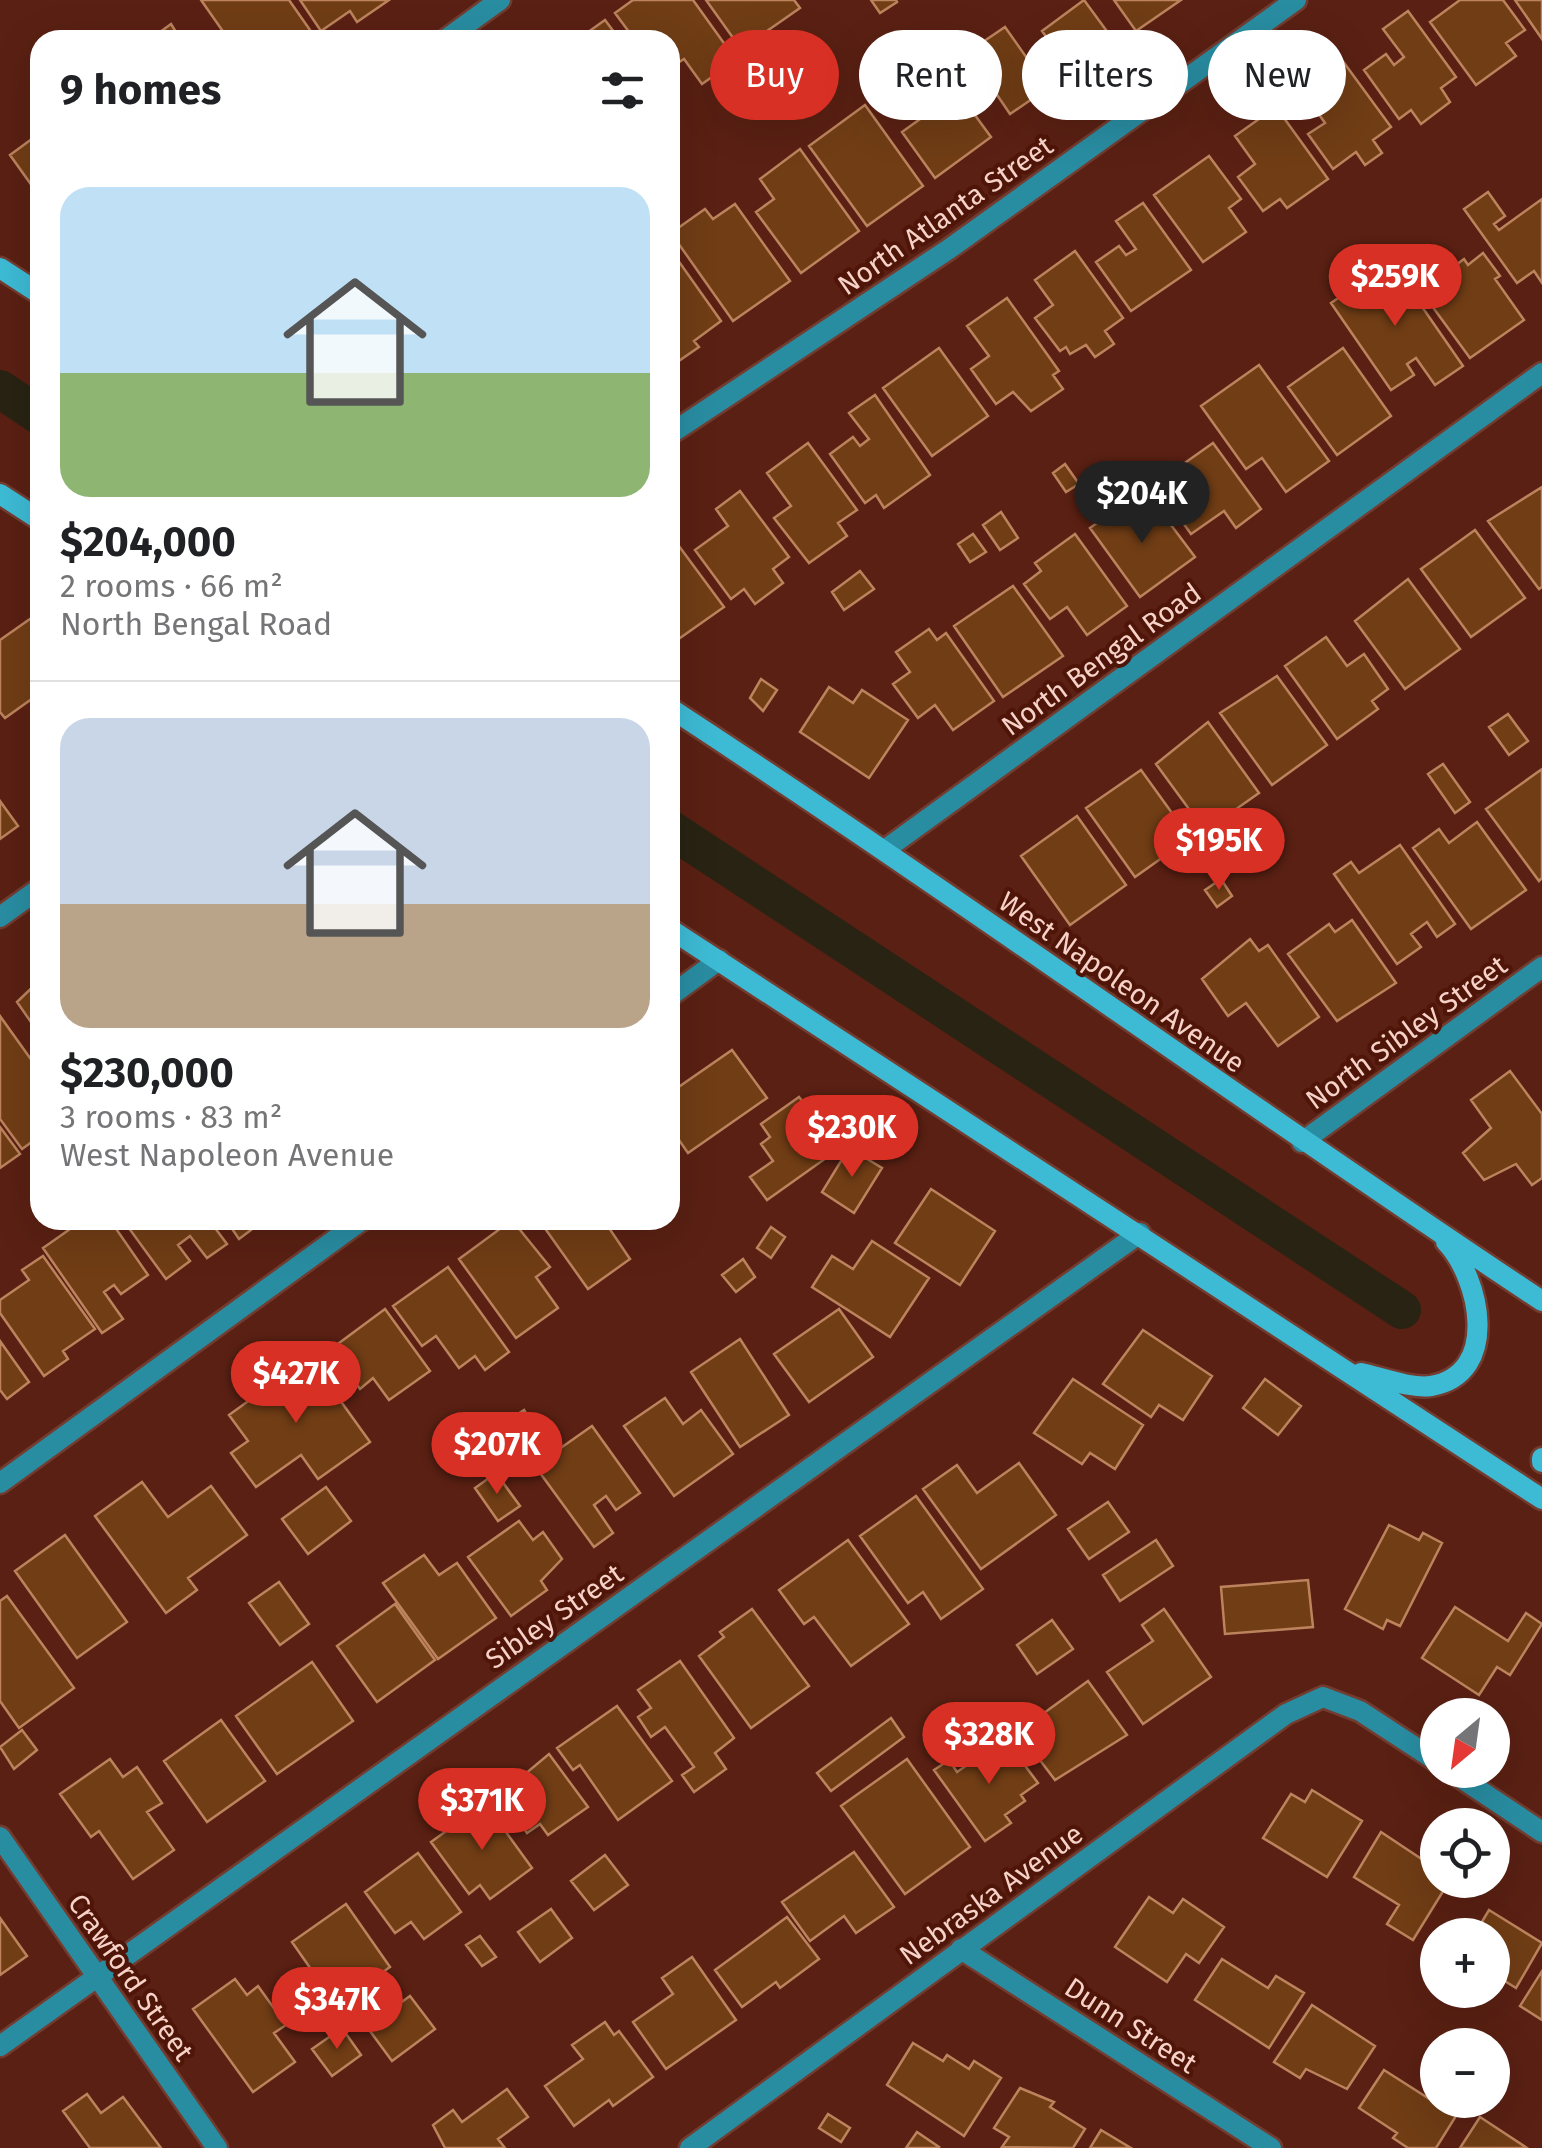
<!DOCTYPE html>
<html lang="en">
<head>
<meta charset="utf-8">
<style>
	:root { --surface:#fff; --page:#f6f6f6; --text:#202124; --muted:#757577; --line:#e0e0e0; --accent:#d93025 }
	body { margin:0; font-family:"Fira Sans",sans-serif; background:var(--page); color:var(--text); height:100vh; display:flex; flex-direction:column; font-size:38px; white-space:nowrap }
	* { box-sizing:border-box; margin:0 }
	p { font-size:32px; color:var(--muted) }
	.icon { flex:none; width:55px; height:55px; fill:none; stroke:currentColor; stroke-width:2; stroke-linecap:round; stroke-linejoin:round }
	.map { position:relative; flex:1; overflow:hidden }
	.details { position:absolute; left:30px; top:30px; width:650px; height:1200px; display:flex; flex-direction:column; background:var(--surface); border-radius:30px; box-shadow:0 10px 40px #0002 }
	.details>* { flex:none }
	.guide { position:absolute; left:710px; top:30px; width:680px; height:90px; display:flex; gap:20px }
	.needle { width:65px; rotate:209deg }
	.buttons { position:absolute; left:1420px; top:1698px; display:grid; gap:20px }
	.buttons a { display:grid; place-items:center; width:90px; height:90px; border-radius:50%; background:var(--surface); box-shadow:0 10px 40px #0002; font-size:50px }
	.price { position:absolute; translate:-50% -85px; padding:0 22px; border-radius:35px; background:var(--accent); color:#fff; font-size:32px; line-height:65px; filter:drop-shadow(0 2px 5px #0008) }
	.price::after { content:''; position:absolute; left:50%; top:60px; width:30px; height:22px; margin-left:-15px; background:inherit; clip-path:polygon(0 0,100% 0,50% 100%) }
	.price.on { background:#222; color:#fff }
	ul { padding:0; list-style:none }
	li { display:grid; align-content:center; gap:20px; height:530px; padding:0 30px }
	li+li { border-top:2px solid var(--line) }
	li span { display:grid; place-items:center; height:310px; border-radius:30px; color:#555 }
	li>.icon { margin-inline-start:auto }
	span .icon { width:180px; height:180px; fill:#fffc; stroke-width:1 }
	li b { font-size:42px }
	h2 { display:flex; justify-content:space-between; align-items:center; height:120px; padding:0 30px; font-size:42px }
	.tag { padding:0 35px; border-radius:45px; background:var(--surface); box-shadow:0 10px 40px #0002; font-size:35px; line-height:90px }
	.tag.on { background:var(--accent); color:#fff }
	.map>svg:first-child { display:block }
	.lines { fill:none; stroke-linecap:round; stroke-linejoin:round }
	.canal { stroke:#282312; stroke-width:38 }
	.building { fill:#703d15; stroke:#bd835d; stroke-width:2.5 }
	.street-casing { stroke:#733c30; stroke-width:25 }
	.secondary-casing { stroke:#733c30; stroke-width:25 }
	.street { stroke:#298da2; stroke-width:20 }
	.secondary { stroke:#3dbbd5; stroke-width:20 }
	.labels { text-anchor:middle; stroke-width:8; stroke-linejoin:round; paint-order:stroke }
	.street-label { font-size:28px; fill:#f7d2c8; stroke:#4e1508 }
</style>
</head>
<body>
<div class="map">
<svg width="1542" height="2148" viewBox="0 0 1542 2148">
	<rect width="100%" height="100%" fill="#5a2013"/>
	<g class="lines">
		<path class="canal" d="M 0,389 L 40,416
			M 670,829 L 1402,1310"/>
	</g>
	<path class="building" d="M 201,0 L 289,0 L 317,40 L 229,40 Z
		M 300,0 L 389,0 L 357,22 L 350,11 L 321,31 Z
		M 633,0 L 693,0 L 736,60 L 702,84 L 684,59 L 670,68 L 670,40 L 635,40 L 615,13 Z
		M 706,0 L 794,0 L 800,8 L 741,49 Z
		M 871,0 L 896,0 L 897,2 L 880,13 Z
		M 1084,0 L 1117,45 L 1075,76 L 1042,31 Z
		M 1114,0 L 1181,0 L 1136,31 Z
		M 1460,0 L 1503,0 L 1525,30 L 1506,43 L 1516,56 L 1476,85 L 1430,22 Z
		M 1515,0 L 1542,0 L 1542,39 Z
		M 1408,11 L 1456,77 L 1441,88 L 1450,102 L 1421,124 L 1411,110 L 1399,119 L 1364,70 L 1386,54 L 1394,65 L 1404,57 L 1383,29 Z
		M 605,20 L 620,40 L 577,40 Z
		M 171,24 L 181,40 L 149,40 Z
		M 1005,27 L 1048,88 L 1010,114 L 968,52 Z
		M 1342,60 L 1391,127 L 1373,140 L 1382,153 L 1365,165 L 1356,152 L 1333,169 L 1308,134 L 1325,123 L 1301,89 Z
		M 749,73 L 767,98 L 746,113 L 728,88 Z
		M 958,92 L 991,137 L 935,178 L 902,132 Z
		M 865,105 L 923,186 L 867,226 L 809,146 Z
		M 1276,107 L 1328,179 L 1287,208 L 1280,199 L 1263,211 L 1238,177 L 1255,164 L 1235,136 Z
		M 40,133 L 40,197 L 10,155 Z
		M 800,149 L 859,231 L 801,273 L 756,212 L 774,199 L 760,179 Z
		M 1209,156 L 1241,199 L 1229,208 L 1246,232 L 1203,262 L 1154,195 Z
		M 1488,192 L 1505,216 L 1494,224 L 1499,230 L 1542,199 L 1542,283 L 1534,271 L 1517,283 L 1464,209 Z
		M 1143,203 L 1191,270 L 1131,311 L 1096,262 L 1119,246 L 1126,255 L 1136,249 L 1116,221 Z
		M 735,204 L 790,281 L 733,321 L 671,233 L 705,209 L 713,219 Z
		M 670,249 L 721,321 L 694,341 L 699,347 L 670,367 Z
		M 1075,251 L 1123,318 L 1105,331 L 1114,344 L 1095,357 L 1086,345 L 1070,354 L 1066,347 L 1060,351 L 1035,318 L 1053,305 L 1035,280 Z
		M 1483,253 L 1500,276 L 1495,279 L 1524,320 L 1470,358 L 1421,291 L 1464,259 L 1468,265 Z
		M 1391,262 L 1463,366 L 1435,385 L 1416,358 L 1407,364 L 1414,375 L 1391,390 L 1331,303 Z
		M 1007,298 L 1059,371 L 1053,375 L 1063,389 L 1031,411 L 1013,392 L 996,404 L 971,369 L 989,356 L 967,326 Z
		M 939,348 L 988,416 L 932,456 L 883,388 Z
		M 1343,348 L 1391,416 L 1337,455 L 1288,387 Z
		M 1259,365 L 1329,461 L 1286,492 L 1262,458 L 1246,469 L 1201,406 Z
		M 875,395 L 930,475 L 884,508 L 876,495 L 865,503 L 830,454 L 853,437 L 860,446 L 869,439 L 849,413 Z
		M 808,443 L 857,510 L 838,523 L 847,536 L 809,563 L 774,518 L 791,506 L 767,473 Z
		M 1213,443 L 1261,509 L 1236,528 L 1224,511 L 1191,534 L 1155,484 Z
		M 1065,464 L 1079,484 L 1066,492 L 1053,473 Z
		M 1542,487 L 1542,587 L 1539,589 L 1488,521 Z
		M 740,491 L 789,557 L 773,569 L 783,583 L 755,604 L 744,589 L 731,599 L 695,550 L 728,526 L 716,509 Z
		M 1133,497 L 1151,521 L 1162,513 L 1195,557 L 1140,597 L 1090,528 Z
		M 1001,512 L 1018,538 L 1000,550 L 983,525 Z
		M 1475,530 L 1525,598 L 1471,637 L 1421,569 Z
		M 973,534 L 986,552 L 970,562 L 958,544 Z
		M 1075,534 L 1127,606 L 1087,635 L 1067,607 L 1050,619 L 1024,584 L 1041,571 L 1035,563 Z
		M 673,538 L 724,607 L 670,645 L 670,540 Z
		M 860,571 L 874,589 L 844,610 L 832,592 Z
		M 1408,579 L 1460,649 L 1405,689 L 1355,621 Z
		M 1013,586 L 1063,656 L 1003,697 L 954,626 Z
		M 40,612 L 40,693 L 5,718 L 0,712 L 0,640 Z
		M 929,629 L 937,640 L 946,633 L 994,701 L 953,730 L 935,705 L 918,718 L 893,684 L 910,672 L 896,652 Z
		M 1326,637 L 1347,666 L 1364,654 L 1388,689 L 1372,701 L 1378,709 L 1337,739 L 1285,666 Z
		M 1277,676 L 1327,745 L 1272,785 L 1220,713 Z
		M 761,679 L 777,690 L 763,711 L 750,698 Z
		M 829,687 L 853,703 L 862,690 L 908,720 L 869,778 L 800,732 Z
		M 1508,714 L 1528,741 L 1509,755 L 1489,727 Z
		M 1208,722 L 1259,793 L 1205,831 L 1156,764 Z
		M 1443,764 L 1470,802 L 1455,813 L 1428,774 Z
		M 1542,769 L 1542,878 L 1539,881 L 1486,809 Z
		M 1141,770 L 1190,838 L 1135,877 L 1086,808 Z
		M 0,801 L 18,826 L 0,839 Z
		M 1077,816 L 1126,885 L 1070,925 L 1021,856 Z
		M 1477,822 L 1526,890 L 1471,929 L 1413,848 L 1439,829 L 1449,843 Z
		M 1400,845 L 1455,924 L 1437,937 L 1427,922 L 1411,934 L 1421,947 L 1397,964 L 1334,874 L 1351,862 L 1359,873 Z
		M 1221,879 L 1232,896 L 1217,907 L 1205,890 Z
		M 1352,920 L 1396,983 L 1337,1021 L 1288,954 L 1329,924 L 1335,932 Z
		M 1250,939 L 1259,951 L 1268,945 L 1319,1017 L 1278,1046 L 1246,1003 L 1228,1016 L 1202,979 Z
		M 40,980 L 40,1035 L 17,1002 Z
		M 0,1016 L 40,1072 L 40,1136 L 22,1149 L 0,1119 Z
		M 732,1050 L 767,1098 L 688,1153 L 679,1140 L 670,1146 L 670,1093 Z
		M 1510,1071 L 1542,1114 L 1542,1178 L 1532,1185 L 1516,1164 L 1484,1180 L 1463,1153 L 1491,1128 L 1471,1100 Z
		M 799,1097 L 807,1107 L 811,1103 L 826,1124 L 834,1118 L 850,1141 L 767,1200 L 750,1177 L 773,1161 L 761,1144 L 770,1137 L 761,1124 Z
		M 0,1127 L 20,1154 L 0,1168 Z
		M 849,1148 L 882,1168 L 854,1213 L 822,1192 Z
		M 931,1189 L 995,1231 L 960,1285 L 895,1243 Z
		M 83,1220 L 110,1220 L 148,1275 L 121,1294 L 114,1285 L 104,1292 L 123,1319 L 102,1333 L 43,1248 Z
		M 123,1220 L 209,1220 L 227,1244 L 207,1258 L 190,1236 L 178,1245 L 190,1261 L 166,1279 Z
		M 226,1220 L 262,1220 L 263,1221 L 239,1239 Z
		M 512,1220 L 550,1267 L 536,1277 L 558,1308 L 516,1338 L 459,1259 Z
		M 539,1220 L 619,1220 L 609,1228 L 630,1259 L 588,1289 Z
		M 771,1227 L 785,1237 L 771,1258 L 757,1248 Z
		M 872,1241 L 929,1278 L 890,1337 L 812,1287 L 832,1256 L 853,1269 Z
		M 43,1256 L 95,1329 L 63,1351 L 68,1359 L 44,1376 L 0,1313 L 0,1300 L 29,1280 L 22,1270 Z
		M 743,1259 L 755,1277 L 736,1292 L 722,1275 Z
		M 448,1267 L 509,1352 L 485,1370 L 475,1356 L 459,1368 L 436,1336 L 422,1346 L 393,1306 Z
		M 385,1309 L 430,1371 L 389,1400 L 373,1378 L 360,1389 L 331,1349 Z
		M 839,1309 L 873,1357 L 809,1402 L 774,1354 Z
		M 1143,1330 L 1212,1376 L 1183,1420 L 1159,1405 L 1151,1417 L 1103,1384 Z
		M 740,1339 L 789,1415 L 740,1447 L 691,1372 Z
		M 0,1341 L 29,1382 L 7,1399 L 0,1390 Z
		M 309,1357 L 370,1442 L 318,1479 L 301,1455 L 256,1487 L 231,1453 L 248,1441 L 229,1415 Z
		M 1073,1379 L 1143,1425 L 1115,1469 L 1090,1453 L 1082,1464 L 1034,1433 Z
		M 1265,1379 L 1301,1406 L 1278,1435 L 1243,1408 Z
		M 665,1398 L 683,1424 L 701,1410 L 733,1454 L 674,1496 L 624,1426 Z
		M 524,1410 L 541,1438 L 505,1462 L 487,1434 Z
		M 592,1426 L 640,1493 L 616,1510 L 606,1496 L 594,1505 L 613,1533 L 594,1547 L 535,1466 Z
		M 1019,1463 L 1056,1515 L 981,1569 L 923,1489 L 957,1465 L 977,1493 Z
		M 496,1473 L 520,1506 L 498,1521 L 475,1488 Z
		M 142,1482 L 168,1517 L 211,1486 L 247,1535 L 188,1578 L 197,1590 L 166,1613 L 95,1516 Z
		M 326,1487 L 351,1521 L 308,1554 L 282,1519 Z
		M 916,1496 L 983,1589 L 941,1619 L 923,1592 L 908,1603 L 860,1536 Z
		M 1108,1502 L 1129,1532 L 1089,1559 L 1068,1529 Z
		M 519,1521 L 533,1540 L 543,1532 L 562,1559 L 541,1581 L 547,1590 L 511,1616 L 468,1557 Z
		M 1389,1525 L 1419,1540 L 1423,1533 L 1442,1543 L 1400,1626 L 1387,1620 L 1383,1629 L 1345,1609 Z
		M 65,1535 L 127,1622 L 77,1658 L 15,1571 Z
		M 848,1540 L 909,1624 L 851,1666 L 814,1617 L 804,1624 L 779,1590 Z
		M 1156,1540 L 1173,1566 L 1120,1601 L 1103,1575 Z
		M 424,1555 L 439,1575 L 457,1563 L 496,1618 L 438,1659 L 383,1583 Z
		M 1308,1580 L 1313,1627 L 1225,1634 L 1221,1587 Z
		M 279,1582 L 309,1624 L 280,1645 L 249,1603 Z
		M 7,1596 L 74,1688 L 19,1728 L 0,1701 L 0,1601 Z
		M 395,1604 L 435,1660 L 377,1702 L 337,1646 Z
		M 1455,1607 L 1508,1641 L 1526,1613 L 1542,1624 L 1510,1675 L 1497,1667 L 1479,1695 L 1422,1658 Z
		M 752,1609 L 809,1686 L 751,1728 L 699,1656 L 724,1637 L 720,1632 Z
		M 1164,1609 L 1211,1677 L 1143,1724 L 1107,1672 L 1153,1641 L 1142,1625 Z
		M 1052,1620 L 1073,1649 L 1037,1674 L 1017,1645 Z
		M 680,1661 L 734,1738 L 715,1753 L 726,1769 L 694,1792 L 682,1775 L 694,1767 L 665,1727 L 651,1737 L 638,1717 L 651,1708 L 638,1690 Z
		M 312,1662 L 353,1721 L 277,1774 L 236,1716 Z
		M 1088,1681 L 1127,1735 L 1055,1780 L 1027,1743 L 1042,1732 L 1033,1721 Z
		M 617,1706 L 672,1781 L 618,1820 L 580,1765 L 573,1770 L 557,1748 Z
		M 891,1718 L 904,1737 L 831,1791 L 817,1773 Z
		M 221,1720 L 265,1781 L 207,1822 L 164,1761 Z
		M 22,1730 L 37,1750 L 14,1769 L 0,1747 Z
		M 1005,1739 L 1038,1783 L 1021,1795 L 1025,1801 L 1005,1815 L 1011,1823 L 985,1841 L 934,1770 L 949,1760 L 957,1772 Z
		M 549,1754 L 588,1807 L 548,1835 L 540,1824 L 527,1833 L 500,1795 Z
		M 110,1759 L 123,1777 L 137,1767 L 162,1803 L 147,1812 L 174,1850 L 133,1879 L 99,1831 L 91,1837 L 60,1794 Z
		M 907,1759 L 970,1847 L 905,1894 L 841,1806 Z
		M 1312,1790 L 1362,1821 L 1327,1877 L 1263,1838 L 1291,1794 L 1305,1802 Z
		M 485,1803 L 532,1868 L 490,1899 L 480,1885 L 469,1894 L 431,1842 Z
		M 1381,1832 L 1438,1870 L 1438,1880 L 1450,1880 L 1413,1940 L 1387,1924 L 1399,1905 L 1354,1877 Z
		M 854,1852 L 894,1907 L 856,1933 L 844,1916 L 810,1941 L 782,1902 Z
		M 418,1853 L 461,1912 L 424,1939 L 411,1922 L 395,1933 L 365,1892 Z
		M 605,1855 L 628,1885 L 594,1910 L 571,1881 Z
		M 1149,1897 L 1173,1913 L 1183,1899 L 1224,1927 L 1199,1963 L 1186,1954 L 1167,1982 L 1115,1947 Z
		M 346,1904 L 390,1967 L 336,2005 L 292,1942 Z
		M 551,1909 L 572,1938 L 540,1962 L 518,1932 Z
		M 1489,1910 L 1542,1943 L 1516,1988 L 1492,1973 L 1492,1935 L 1474,1935 Z
		M 787,1917 L 819,1959 L 780,1988 L 776,1982 L 742,2007 L 715,1970 Z
		M 0,1918 L 27,1956 L 0,1975 Z
		M 480,1936 L 496,1957 L 482,1966 L 466,1945 Z
		M 692,1957 L 736,2020 L 666,2069 L 633,2022 L 673,1994 L 662,1978 Z
		M 1222,1959 L 1268,1988 L 1276,1976 L 1304,1993 L 1269,2048 L 1195,2000 Z
		M 1542,1971 L 1542,2020 L 1520,2006 Z
		M 235,1979 L 247,1995 L 258,1986 L 286,2025 L 274,2033 L 295,2062 L 253,2092 L 193,2009 Z
		M 410,1996 L 435,2029 L 392,2061 L 367,2027 Z
		M 1312,2005 L 1375,2046 L 1347,2089 L 1306,2069 L 1300,2078 L 1274,2062 Z
		M 605,2022 L 614,2035 L 619,2031 L 653,2077 L 613,2106 L 609,2100 L 574,2126 L 545,2086 L 583,2059 L 572,2045 Z
		M 342,2028 L 361,2055 L 332,2076 L 312,2049 Z
		M 913,2043 L 943,2061 L 947,2055 L 969,2069 L 974,2061 L 1001,2078 L 964,2136 L 887,2085 Z
		M 1384,2070 L 1456,2116 L 1436,2148 L 1408,2148 L 1393,2138 L 1397,2133 L 1359,2108 Z
		M 1020,2088 L 1054,2102 L 1050,2107 L 1085,2129 L 1073,2148 L 1002,2147 L 1009,2137 L 994,2128 Z
		M 507,2089 L 528,2117 L 498,2139 L 505,2148 L 445,2148 L 433,2125 L 453,2110 L 462,2122 Z
		M 87,2094 L 101,2113 L 123,2097 L 161,2148 L 90,2148 L 63,2111 Z
		M 828,2114 L 850,2128 L 841,2142 L 819,2128 Z
		M 1480,2117 L 1527,2148 L 1460,2148 Z
		M 1101,2130 L 1131,2148 L 1090,2148 Z
		M 917,2132 L 939,2147 L 938,2148 L 906,2148 Z"/>
	<g class="lines">
		<defs>
			<path id="street" d="M 445,40 L 500,0
				M 670,434 L 949,249 L 1296,0
				M 886,849 L 1542,373
				M 0,917 L 40,888
				M 670,996 L 719,960
				M 1302,1142 L 1542,967
				M 0,1483 L 362,1220
				M 1449,1770 L 1542,1832
				M 0,1837 L 217,2148
				M 961,1949 L 1271,2148
				M 0,2046 L 1140,1233
				M 690,2148 L 1286,1714 L 1323,1697 L 1360,1711 L 1438,1762"/>
			<path id="secondary" d="M 0,268 L 40,294
				M 0,494 L 40,520
				M 670,708 C 964,900 1249,1107 1542,1301
				M 670,929 L 1542,1499
				M 1361,1373 C 1380,1377 1411,1389 1431,1386 C 1501,1374 1480,1278 1446,1242
				M 1542,1458 L 1542,1462"/>
		</defs>
		<use href="#street" class="street-casing"/>
		<use href="#secondary" class="secondary-casing"/>
		<use href="#street" class="street"/>
		<use href="#secondary" class="secondary"/>
	</g>
	<g class="labels">
		<g class="street-label">
			<text transform="translate(945 215) rotate(-35)" y="10">North Atlanta Street</text>
			<text transform="translate(1101 659) rotate(-36)" y="10">North Bengal Road</text>
			<text transform="translate(1122 982) rotate(35)" y="10">West Napoleon Avenue</text>
			<text transform="translate(1406 1032) rotate(-36)" y="10">North Sibley Street</text>
			<text transform="translate(554 1616) rotate(-35)" y="10">Sibley Street</text>
			<text transform="translate(991 1894) rotate(-36)" y="10">Nebraska Avenue</text>
			<text transform="translate(131 1977) rotate(55)" y="10">Crawford Street</text>
			<text transform="translate(1131 2025) rotate(33)" y="10">Dunn Street</text>
		</g>
	</g>
</svg>
<div class="buttons">
<a><svg class="needle" viewBox="-14 -14 28 28"><path d="M0-13l5 13h-10z" fill="#e53935"/><path d="M0 13l5-13h-10z" fill="#757577"/></svg></a>
<a><svg class="icon" aria-label="locate" viewBox="0 0 24 24"><circle cx="12" cy="12" r="6"/><path d="M12 2v4M12 18v4M2 12h4M18 12h4"/></svg></a>
<a>+</a>
<a>−</a>
</div>
<b class="price" style="left:1395px;top:329px">$259K</b>
<b class="price on" style="left:1142px;top:546px">$204K</b>
<b class="price" style="left:1219px;top:893px">$195K</b>
<b class="price" style="left:852px;top:1180px">$230K</b>
<b class="price" style="left:296px;top:1426px">$427K</b>
<b class="price" style="left:497px;top:1497px">$207K</b>
<b class="price" style="left:989px;top:1787px">$328K</b>
<b class="price" style="left:482px;top:1853px">$371K</b>
<b class="price" style="left:337px;top:2052px">$347K</b>
<div class="guide">
<a class="tag on">Buy</a>
<a class="tag">Rent</a>
<a class="tag">Filters</a>
<a class="tag">New</a>
</div>
<section class="details">
<h2>9 homes<svg class="icon" aria-label="filters" viewBox="0 0 24 24"><path d="M4 7h16M4 17h16"/><circle cx="9" cy="7" r="2"/><circle cx="15" cy="17" r="2"/></svg></h2>
<ul>
<li><span style="background:linear-gradient(#bfe0f5 60%,#8fb573 0)"><svg class="icon" aria-label="home" viewBox="0 0 24 24"><path d="M3 11l9-7 9 7M6 9v11h12V9"/></svg></span><div><b>$204,000</b><p>2 rooms · 66 m²</p><p>North Bengal Road</p></div></li>
<li><span style="background:linear-gradient(#c9d6e8 60%,#b9a48a 0)"><svg class="icon" aria-label="home" viewBox="0 0 24 24"><path d="M3 11l9-7 9 7M6 9v11h12V9"/></svg></span><div><b>$230,000</b><p>3 rooms · 83 m²</p><p>West Napoleon Avenue</p></div></li>
</ul>
</section>
</div>
</body>
</html>
